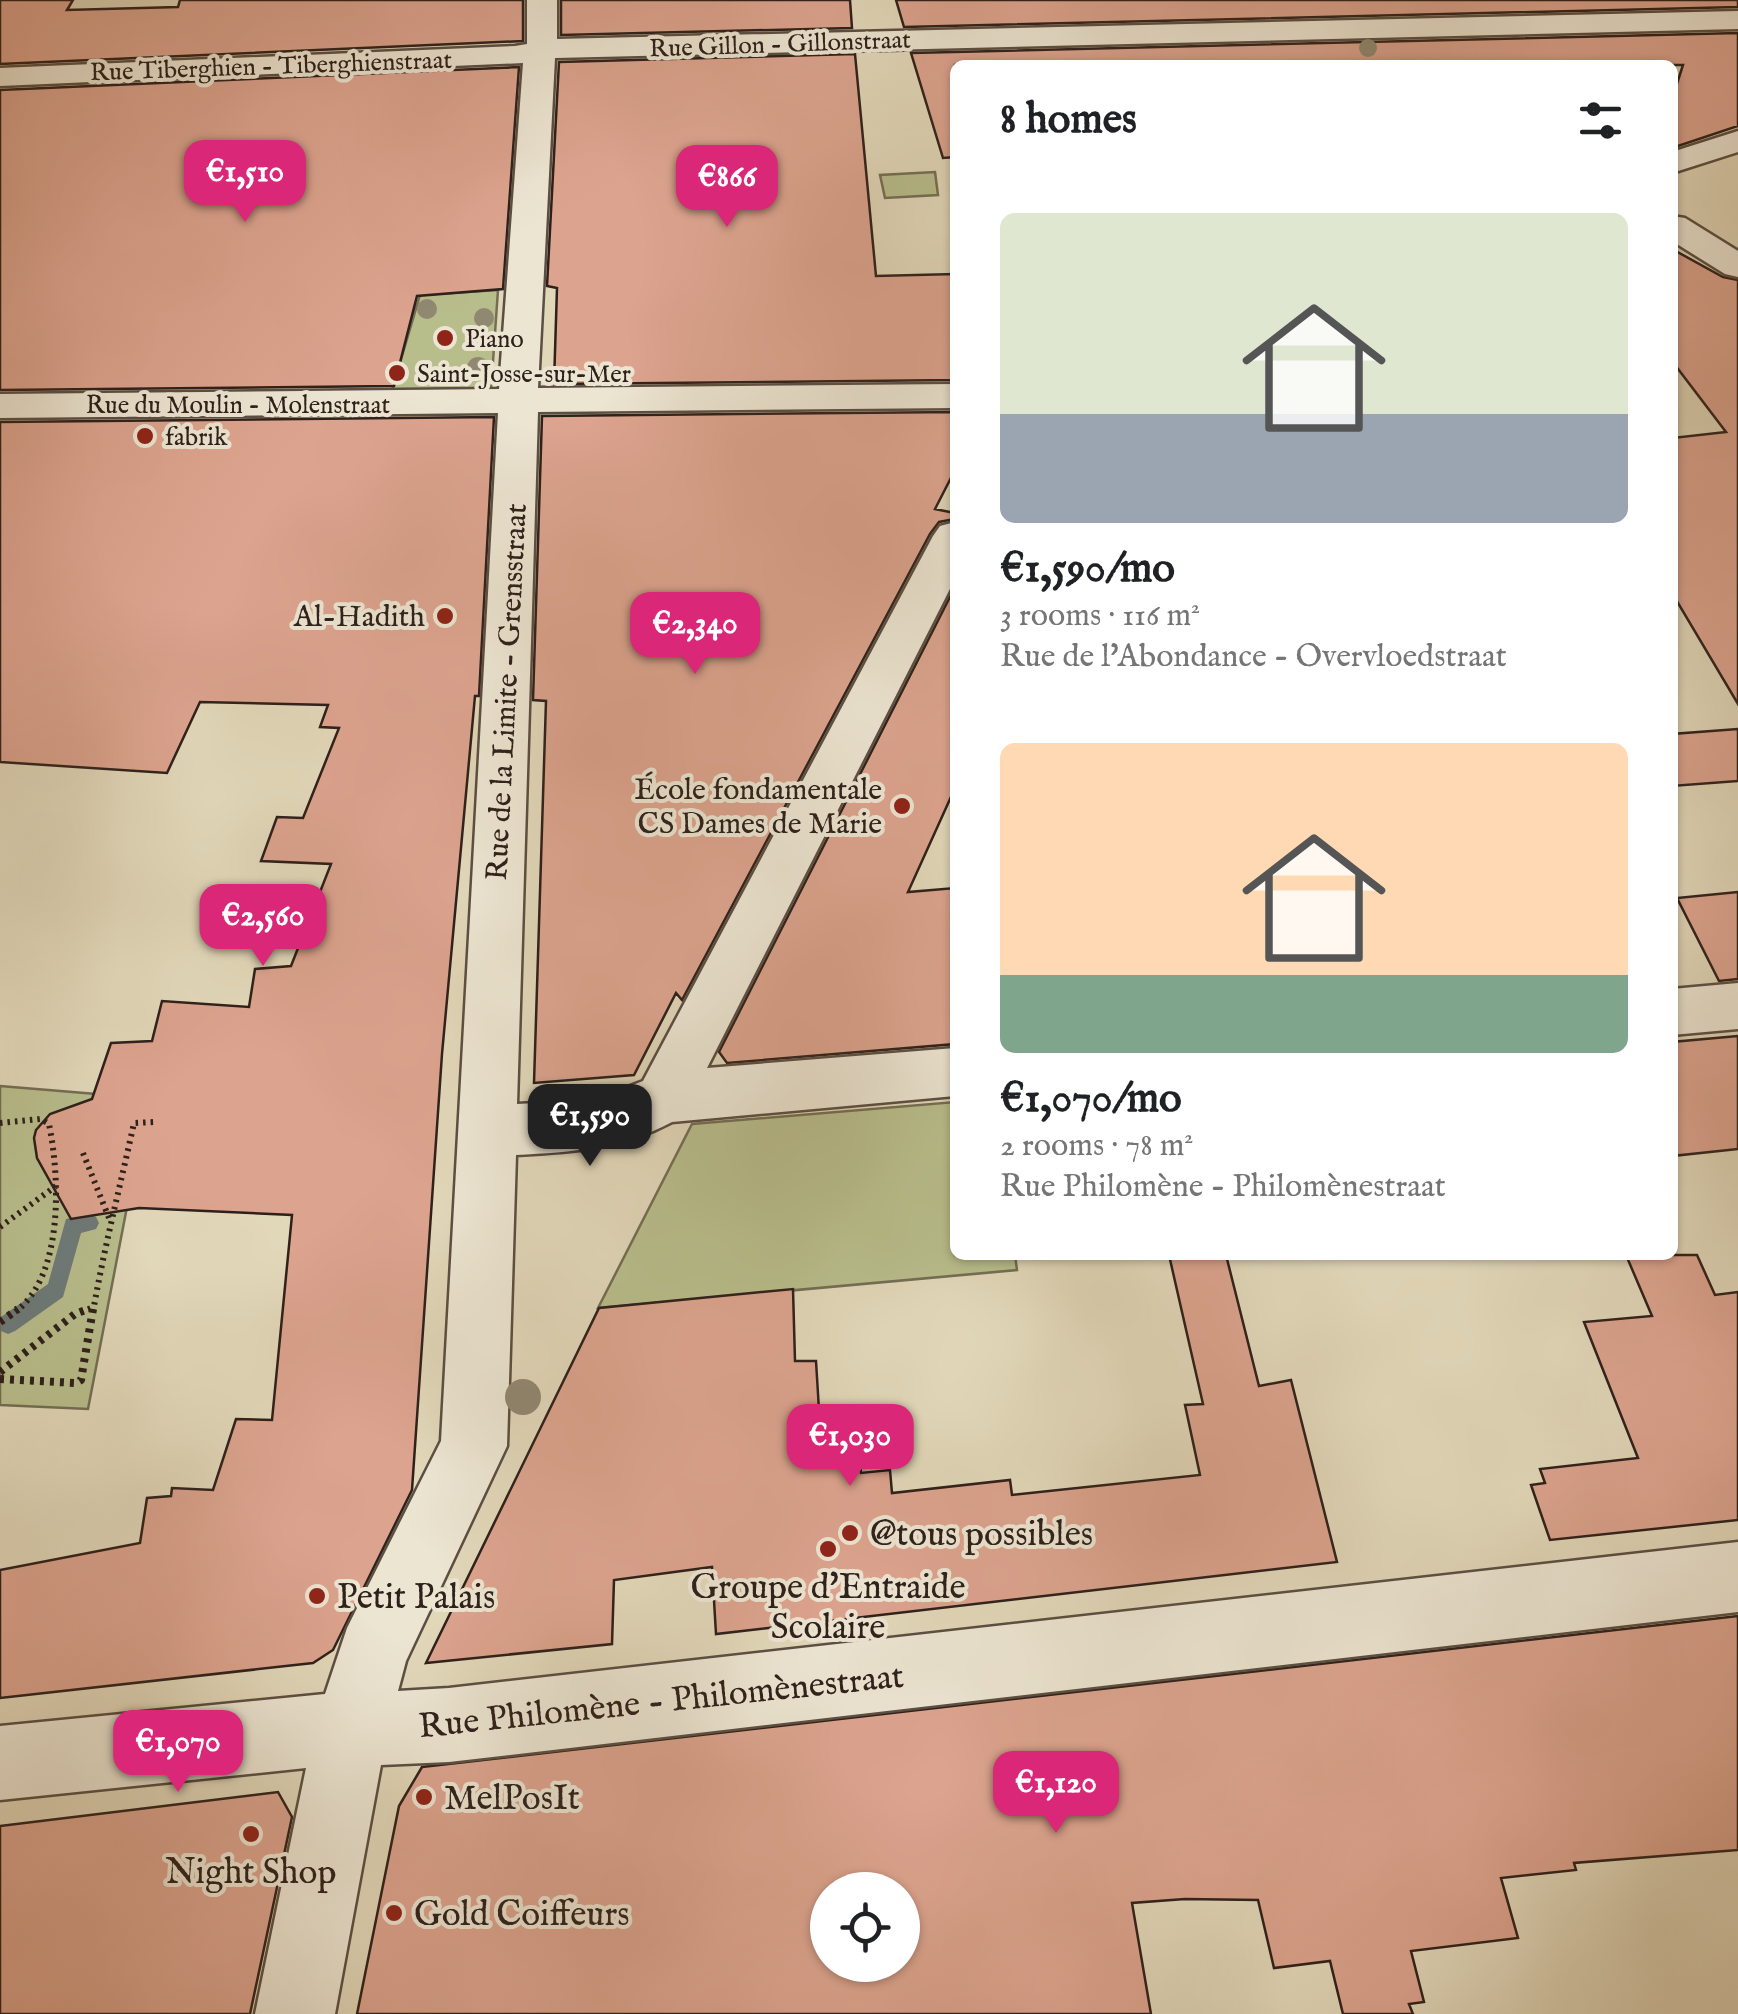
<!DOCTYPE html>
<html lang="en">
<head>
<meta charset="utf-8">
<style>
	:root { --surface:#fff; --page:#f6f6f6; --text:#202124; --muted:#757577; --accent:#db2777 }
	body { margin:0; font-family:"IM FELL English",serif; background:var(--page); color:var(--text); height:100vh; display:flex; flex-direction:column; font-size:38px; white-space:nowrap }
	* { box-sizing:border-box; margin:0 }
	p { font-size:32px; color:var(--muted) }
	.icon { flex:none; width:55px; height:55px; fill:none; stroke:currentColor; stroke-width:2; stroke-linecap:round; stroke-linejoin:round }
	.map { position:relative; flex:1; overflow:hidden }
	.side { position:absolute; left:950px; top:60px; width:728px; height:1200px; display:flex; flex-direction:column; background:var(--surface); border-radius:15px; box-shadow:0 2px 8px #0004 }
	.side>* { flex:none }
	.tools { position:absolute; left:810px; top:1872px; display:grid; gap:20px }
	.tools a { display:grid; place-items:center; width:110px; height:110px; border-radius:50%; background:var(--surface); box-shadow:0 2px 8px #0004; font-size:50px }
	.price { position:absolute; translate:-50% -85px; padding:0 22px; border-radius:20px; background:var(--accent); color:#fff; font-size:32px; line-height:65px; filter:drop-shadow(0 2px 5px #0008) }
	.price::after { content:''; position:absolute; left:50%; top:60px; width:30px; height:22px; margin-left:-15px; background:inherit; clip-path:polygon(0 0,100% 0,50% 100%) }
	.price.active { background:#222; color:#fff }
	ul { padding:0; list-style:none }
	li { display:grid; align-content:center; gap:20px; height:530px; padding:0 50px }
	li span { display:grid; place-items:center; height:310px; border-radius:15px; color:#555 }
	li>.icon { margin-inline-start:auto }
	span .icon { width:180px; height:180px; fill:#fffc; stroke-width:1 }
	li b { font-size:42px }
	h2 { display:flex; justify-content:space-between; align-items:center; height:120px; padding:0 50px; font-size:42px }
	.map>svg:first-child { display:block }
	.green { fill:#b8bd8c; stroke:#736e54; stroke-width:2.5 }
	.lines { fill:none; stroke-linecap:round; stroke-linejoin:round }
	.stream { fill:#6e7b7a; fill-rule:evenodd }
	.building { fill:#dca38e; stroke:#2e201b; stroke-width:2.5; fill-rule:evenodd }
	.minor-casing { stroke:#5b4e42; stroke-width:5 }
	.path-far1 { stroke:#2e201b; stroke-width:6; stroke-dasharray:2.5 5; stroke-linecap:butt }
	.path { stroke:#2e201b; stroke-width:8; stroke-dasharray:4 6; stroke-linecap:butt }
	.minor { fill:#ece5d2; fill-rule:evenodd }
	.tree { fill:#918872 }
	.poi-dot { fill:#8f2418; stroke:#ece5d2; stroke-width:4 }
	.labels { text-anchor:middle; stroke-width:8; stroke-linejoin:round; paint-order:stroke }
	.far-street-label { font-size:25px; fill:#2e201b; stroke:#ece5d2 }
	.far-poi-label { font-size:25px; fill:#2e201b; stroke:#ece5d2; text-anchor:start }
	.poi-label { font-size:30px; fill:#2e201b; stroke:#ece5d2; text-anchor:end }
	.street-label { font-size:30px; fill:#2e201b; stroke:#ece5d2 }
	.near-poi-label { font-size:35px; fill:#2e201b; stroke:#ece5d2; text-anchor:start }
	.near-street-label { font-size:35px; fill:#2e201b; stroke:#ece5d2 }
</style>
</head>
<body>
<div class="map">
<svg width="1738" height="2014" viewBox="0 0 1738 2014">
	<rect width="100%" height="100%" fill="#e1d7b9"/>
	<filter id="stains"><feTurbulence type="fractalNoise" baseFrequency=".002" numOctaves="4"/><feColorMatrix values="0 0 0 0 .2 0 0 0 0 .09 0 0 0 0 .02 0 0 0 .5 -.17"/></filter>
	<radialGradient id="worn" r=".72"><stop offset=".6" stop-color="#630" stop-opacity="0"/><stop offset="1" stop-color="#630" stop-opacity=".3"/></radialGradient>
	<path class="green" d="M 935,172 L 938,195 L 885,198 L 880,175 Z
		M 498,290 L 491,390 L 392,390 L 420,295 Z
		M 0,1086 L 132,1097 L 138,1150 L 88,1409 L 0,1405 Z
		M 955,1102 L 955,1255 L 1015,1255 L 1017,1270 L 598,1308 L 692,1124 Z"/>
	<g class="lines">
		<path class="stream" d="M 89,1214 L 96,1217 L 99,1223 L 96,1229 L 81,1233 L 63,1297 L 15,1331 L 8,1334 L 1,1331 L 1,1317 L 48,1284 L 66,1219 Z"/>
	</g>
	<path class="building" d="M 0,0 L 73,0 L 67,10 L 178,7 L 180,0 L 523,0 L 523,41 L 0,64 Z
		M 561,0 L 850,0 L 852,28 L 561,35 Z
		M 896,0 L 1738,0 L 1738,7 L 904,27 Z
		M 1738,33 L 1738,126 L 1672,148 L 1672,99 L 1683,65 L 955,65 L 955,157 L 943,158 L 911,53 Z
		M 855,54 L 876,276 L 955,274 L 955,380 L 554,384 L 557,288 L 547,286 L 559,62 Z
		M 519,67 L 503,289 L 417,296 L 394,386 L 0,390 L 0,90 Z
		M 1672,249 L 1723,277 L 1738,280 L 1738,704 L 1672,593 L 1672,438 L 1726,432 L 1672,361 Z
		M 955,412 L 955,470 L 935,509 L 955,513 L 955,519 L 939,522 L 930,534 L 682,1000 L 676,993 L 634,1075 L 534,1083 L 546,701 L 533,700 L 542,416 Z
		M 494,417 L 479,696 L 475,696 L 442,1054 L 412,1490 L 333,1650 L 313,1663 L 0,1698 L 0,1570 L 140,1543 L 147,1498 L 171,1496 L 172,1488 L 213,1490 L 236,1419 L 272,1420 L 292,1215 L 139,1208 L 71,1219 L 37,1158 L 34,1138 L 36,1130 L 50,1114 L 92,1099 L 111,1043 L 152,1041 L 162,1001 L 249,1007 L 255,969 L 291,966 L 331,864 L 261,861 L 277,817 L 303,818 L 339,728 L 320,727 L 328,705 L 200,702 L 167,773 L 0,762 L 0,422 Z
		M 955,587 L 955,788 L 908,892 L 955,888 L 955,1044 L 727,1063 L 719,1052 Z
		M 1738,729 L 1738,781 L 1672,786 L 1672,734 Z
		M 1738,892 L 1738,979 L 1719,981 L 1677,898 Z
		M 1738,1036 L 1738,1149 L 1672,1156 L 1672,1042 Z
		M 1169,1255 L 1226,1255 L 1259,1386 L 1291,1380 L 1337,1562 L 716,1634 L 712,1567 L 614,1580 L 612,1644 L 426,1663 L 599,1308 L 793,1289 L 795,1361 L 816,1361 L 819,1410 L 855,1408 L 861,1473 L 890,1470 L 892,1493 L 1010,1480 L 1012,1495 L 1200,1475 L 1185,1405 L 1203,1404 Z
		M 1626,1255 L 1697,1255 L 1715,1295 L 1738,1292 L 1738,1520 L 1550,1540 L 1531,1485 L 1545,1483 L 1540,1469 L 1638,1458 L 1584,1322 L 1652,1316 Z
		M 1738,1616 L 1738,1850 L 1574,1863 L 1576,1870 L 1501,1878 L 1518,1938 L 1411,1951 L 1424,2002 L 1409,2004 L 1413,2014 L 1343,2014 L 1330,1961 L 1274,1968 L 1258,1900 L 1185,1899 L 1132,1903 L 1151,2014 L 357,2014 L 399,1806 L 422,1767 ZM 828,1890 L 902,1890 L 902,1965 L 828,1965 Z
		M 278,1792 L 292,1817 L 250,2014 L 0,2014 L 0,1826 Z"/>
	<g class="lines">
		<defs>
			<path id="minor" d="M 527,0 L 557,0 L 557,39 L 1738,11 L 1738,29 L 555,58 L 538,388 L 955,384 L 955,408 L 538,412 L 517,1104 L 594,1100 L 643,1081 L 933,536 L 940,526 L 955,522 L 955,579 L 707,1068 L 955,1048 L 955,1096 L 672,1122 C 622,1149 572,1152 516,1155 L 507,1446 L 406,1661 L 398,1691 L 449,1688 L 1738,1542 L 1738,1612 L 449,1762 L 381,1765 L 335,2014 L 255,2014 L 306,1768 L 0,1800 L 0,1726 L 325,1694 L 347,1628 L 441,1441 L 498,413 L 0,418 L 0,394 L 499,389 L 523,63 L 0,86 L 0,68 L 515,46 L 527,44 Z
				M 1738,131 L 1738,152 L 1672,173 L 1672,152 Z
				M 1672,216 L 1685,218 L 1738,251 L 1738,277 L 1725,274 L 1672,241 Z
				M 1738,983 L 1738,1029 L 1672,1035 L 1672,989 Z"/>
		</defs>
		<use href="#minor" class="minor-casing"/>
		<path class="path-far1" d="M 0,1123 L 41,1119 L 49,1124 C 60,1178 64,1276 15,1312
			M 83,1153 L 109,1218
			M 0,1227 L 56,1186
			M 81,1312 L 94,1307
			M 93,1312 C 104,1248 120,1187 134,1123 L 154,1122"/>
		<path class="path" d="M 0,1322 L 18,1309
			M 0,1372 L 75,1314 L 88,1309
			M 0,1379 L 76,1383 L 81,1380 L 93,1309"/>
		<use href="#minor" class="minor"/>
	</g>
	<g class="tree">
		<circle cx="1368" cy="48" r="9"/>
		<circle cx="427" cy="309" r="10"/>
		<circle cx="484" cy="318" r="10"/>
		<circle cx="478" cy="368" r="11"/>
		<circle cx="523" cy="1397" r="18"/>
	</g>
	<g class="poi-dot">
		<circle cx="445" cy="338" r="10"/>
		<circle cx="397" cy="373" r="10"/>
		<circle cx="145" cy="436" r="10"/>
		<circle cx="445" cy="616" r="10"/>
		<circle cx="902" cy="806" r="10"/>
		<circle cx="850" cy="1533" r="10"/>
		<circle cx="828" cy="1549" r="10"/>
		<circle cx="317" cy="1596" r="10"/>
		<circle cx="424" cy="1797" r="10"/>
		<circle cx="251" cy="1834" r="10"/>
		<circle cx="394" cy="1913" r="10"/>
	</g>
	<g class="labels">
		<g class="far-street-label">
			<text transform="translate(780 43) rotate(-2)" y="9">Rue Gillon - Gillonstraat</text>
			<text transform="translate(271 65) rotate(-2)" y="9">Rue Tiberghien - Tiberghienstraat</text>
			<text x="238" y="413">Rue du Moulin - Molenstraat</text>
		</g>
		<g class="far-poi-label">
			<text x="465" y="347">Piano</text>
			<text x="417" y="382">Saint-Josse-sur-Mer</text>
			<text x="165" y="445">fabrik</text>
		</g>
		<g class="poi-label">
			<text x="425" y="626">Al-Hadith</text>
			<text x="882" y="799">École fondamentale<tspan x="882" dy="34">CS Dames de Marie</tspan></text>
		</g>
		<g class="street-label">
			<text transform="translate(506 692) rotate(-87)" y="10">Rue de la Limite - Grensstraat</text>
		</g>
		<g class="near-poi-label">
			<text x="870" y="1545">@tous possibles</text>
			<text x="828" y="1598" text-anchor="middle">Groupe d'Entraide<tspan x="828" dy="40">Scolaire</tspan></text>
			<text x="337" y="1608">Petit Palais</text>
			<text x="444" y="1809">MelPosIt</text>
			<text x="251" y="1883" text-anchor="middle">Night Shop</text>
			<text x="414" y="1925">Gold Coiffeurs</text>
		</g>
		<g class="near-street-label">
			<text transform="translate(661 1700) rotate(-6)" y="12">Rue Philomène - Philomènestraat</text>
		</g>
	</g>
	<rect width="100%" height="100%" filter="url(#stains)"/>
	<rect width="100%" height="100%" fill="url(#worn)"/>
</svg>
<div class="tools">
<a><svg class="icon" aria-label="locate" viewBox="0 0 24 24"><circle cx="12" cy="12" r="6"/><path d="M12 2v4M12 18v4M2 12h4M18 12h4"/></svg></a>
</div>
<b class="price" style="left:245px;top:225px">€1,510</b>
<b class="price" style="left:727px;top:230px">€866</b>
<b class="price" style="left:695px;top:677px">€2,340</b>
<b class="price" style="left:263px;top:969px">€2,560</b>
<b class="price active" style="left:590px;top:1169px">€1,590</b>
<b class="price" style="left:850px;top:1489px">€1,030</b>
<b class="price" style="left:178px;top:1795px">€1,070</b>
<b class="price" style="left:1056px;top:1836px">€1,120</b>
<section class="side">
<h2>8 homes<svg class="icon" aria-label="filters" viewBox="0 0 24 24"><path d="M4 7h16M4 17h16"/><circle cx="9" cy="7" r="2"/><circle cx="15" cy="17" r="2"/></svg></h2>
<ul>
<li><span style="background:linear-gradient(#dfe7d0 65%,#9aa5b1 0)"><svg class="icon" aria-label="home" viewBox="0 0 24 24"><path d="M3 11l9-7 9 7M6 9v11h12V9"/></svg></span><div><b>€1,590/mo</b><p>3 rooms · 116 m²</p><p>Rue de l'Abondance - Overvloedstraat</p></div></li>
<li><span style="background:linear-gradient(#ffd9b3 75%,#7fa58c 0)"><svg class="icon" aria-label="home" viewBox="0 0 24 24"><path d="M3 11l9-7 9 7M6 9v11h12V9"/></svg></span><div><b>€1,070/mo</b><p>2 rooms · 78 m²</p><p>Rue Philomène - Philomènestraat</p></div></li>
</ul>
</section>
</div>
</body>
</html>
